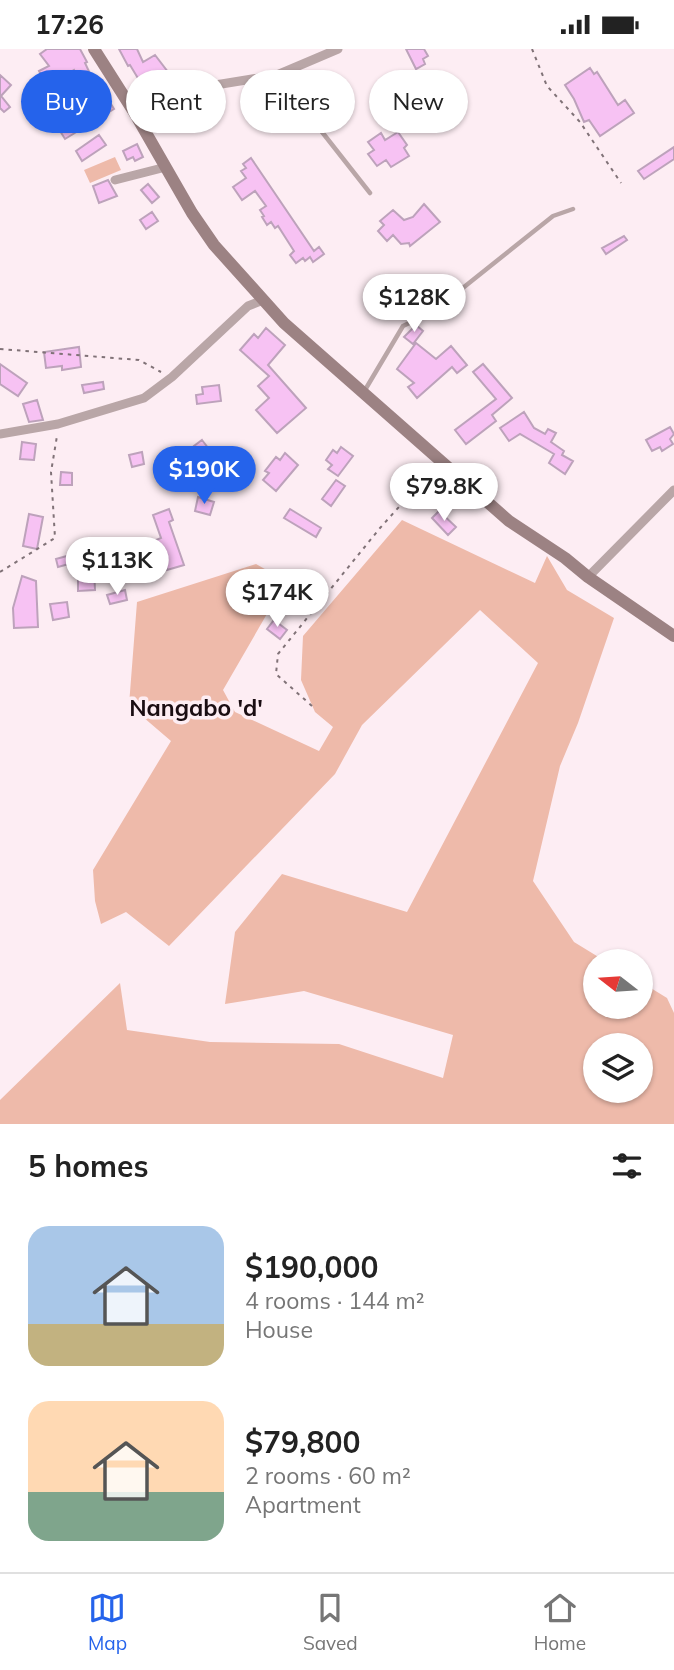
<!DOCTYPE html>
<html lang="en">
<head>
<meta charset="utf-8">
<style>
	:root { --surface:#fff; --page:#f2f2f2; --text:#222; --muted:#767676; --line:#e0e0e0; --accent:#2563eb }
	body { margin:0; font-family:Mulish,sans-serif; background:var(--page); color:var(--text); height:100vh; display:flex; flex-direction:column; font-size:26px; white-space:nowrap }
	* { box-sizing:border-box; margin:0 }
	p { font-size:23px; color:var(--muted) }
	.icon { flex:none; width:38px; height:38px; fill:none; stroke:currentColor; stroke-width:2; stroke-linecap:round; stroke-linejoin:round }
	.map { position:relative; height:1075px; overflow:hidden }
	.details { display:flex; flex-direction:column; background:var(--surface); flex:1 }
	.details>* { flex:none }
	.top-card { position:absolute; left:21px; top:21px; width:634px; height:63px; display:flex; gap:14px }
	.needle { width:46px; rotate:287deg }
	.fabs { position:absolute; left:583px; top:900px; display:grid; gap:14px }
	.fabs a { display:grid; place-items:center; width:70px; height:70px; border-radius:50%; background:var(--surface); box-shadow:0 2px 5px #0004; font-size:35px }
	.price { position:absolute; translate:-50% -60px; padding:0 16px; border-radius:24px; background:#fff; color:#222; font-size:23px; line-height:46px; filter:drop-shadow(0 2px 4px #0008) }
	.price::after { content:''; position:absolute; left:50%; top:42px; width:21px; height:16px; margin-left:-10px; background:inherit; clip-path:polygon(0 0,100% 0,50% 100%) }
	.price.on { background:var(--accent); color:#fff }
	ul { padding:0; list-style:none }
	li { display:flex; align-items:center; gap:21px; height:175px; padding:0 28px }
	li span { display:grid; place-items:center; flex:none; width:196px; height:140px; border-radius:21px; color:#555 }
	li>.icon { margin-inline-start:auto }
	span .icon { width:84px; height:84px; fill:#fffc; stroke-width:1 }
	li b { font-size:30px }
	h2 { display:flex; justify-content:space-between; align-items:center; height:84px; padding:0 28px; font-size:30px }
	.tag { padding:0 24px; border-radius:32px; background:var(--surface); box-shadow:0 2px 5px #0004; font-size:24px; line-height:63px }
	.tag.on { background:var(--accent); color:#fff }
	.status { display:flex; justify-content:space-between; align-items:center; height:49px; padding:0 35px; background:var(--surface); direction:ltr }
	.status svg { height:19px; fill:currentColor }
	.tabs { display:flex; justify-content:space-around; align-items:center; height:98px; border-top:2px solid var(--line); background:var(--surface); font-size:19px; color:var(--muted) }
	.tabs a { display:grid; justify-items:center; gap:4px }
	.tabs .on { color:var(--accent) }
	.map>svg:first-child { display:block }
	.green { fill:#eebaaa; fill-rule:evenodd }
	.building { fill:#f7c2f3; stroke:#bda2bb; stroke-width:2; fill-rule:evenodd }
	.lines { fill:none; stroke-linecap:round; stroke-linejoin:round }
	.path { stroke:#807277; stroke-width:2; stroke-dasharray:3.5 5; stroke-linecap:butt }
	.lane { stroke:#b9a6a7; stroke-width:4.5 }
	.street { stroke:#b9a6a7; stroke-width:9 }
	.secondary { stroke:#9c8283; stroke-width:12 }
	.labels { text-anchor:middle; stroke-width:7; stroke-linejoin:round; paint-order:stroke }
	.quarter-label { font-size:23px; font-weight:bold; fill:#1a0d12; stroke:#fdedf3 }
</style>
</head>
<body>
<div class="status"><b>17:26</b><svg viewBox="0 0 49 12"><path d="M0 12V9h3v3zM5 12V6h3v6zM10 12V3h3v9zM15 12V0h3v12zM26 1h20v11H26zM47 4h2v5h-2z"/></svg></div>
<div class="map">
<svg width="674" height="1075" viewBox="0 0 674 1075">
	<rect width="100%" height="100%" fill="#fdedf3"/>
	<path class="green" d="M 115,108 L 121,121 L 90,134 L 84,121 Z
		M 402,471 L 535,534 L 547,507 L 567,541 L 614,569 L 578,674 L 560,717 L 533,832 L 574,893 L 605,912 L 595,912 L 595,957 L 640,957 L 641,933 L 667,949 L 674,964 L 674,1075 L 0,1075 L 0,1051 L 120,934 L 127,981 L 210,993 L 339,995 L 443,1029 L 453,986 L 304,942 L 225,955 L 235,883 L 282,825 L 407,863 L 538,614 L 480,561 L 362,676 L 335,725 L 169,897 L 126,863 L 101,875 L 95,852 L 93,821 L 171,692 L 129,656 L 137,553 L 256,515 L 286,532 L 223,641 L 235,663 L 319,702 L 333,678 L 315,663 L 301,631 L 303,587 ZM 595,996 L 640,996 L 640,1041 L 595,1041 Z"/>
	<path class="building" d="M 47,0 L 80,0 L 87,13 L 85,14 L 93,31 L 95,29 L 114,60 L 65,90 L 52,69 L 45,72 L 41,62 L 57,56 L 46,38 L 39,42 L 35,35 L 44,30 L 39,22 L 49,17 L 40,5 ZM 74,21 L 83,40 L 65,49 L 55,33 Z
		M 119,0 L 137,0 L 143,13 L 155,6 L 171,27 L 150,37 L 149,43 L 142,40 L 142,36 L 130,16 L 128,17 Z
		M 406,0 L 424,0 L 428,7 L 423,10 L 425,15 L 416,20 Z
		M 590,19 L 594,25 L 597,23 L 618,56 L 625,51 L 634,64 L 600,87 L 589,71 L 584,73 L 574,50 L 565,36 Z
		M 0,26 L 11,36 L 1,47 L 10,58 L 4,63 L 0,59 Z
		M 201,50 L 207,69 L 194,72 L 191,52 Z
		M 177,58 L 179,69 L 168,71 L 166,60 Z
		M 398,83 L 407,96 L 404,99 L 409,107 L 391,118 L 386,111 L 377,117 L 368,105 L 374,101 L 368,93 L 381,84 L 385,91 Z
		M 99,86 L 106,96 L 82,112 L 76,102 Z
		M 137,95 L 143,108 L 135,112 L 133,108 L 127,111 L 123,102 Z
		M 674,98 L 674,110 L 644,130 L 638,122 Z
		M 251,109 L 314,202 L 319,198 L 324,205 L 313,213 L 310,208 L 305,212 L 303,209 L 296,214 L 290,206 L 294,202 L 278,177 L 275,179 L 271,173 L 267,176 L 262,168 L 264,167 L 260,161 L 266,157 L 255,142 L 242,151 L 233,138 L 246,129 L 241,122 L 246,119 L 243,115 Z
		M 108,131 L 117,147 L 99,154 L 93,137 Z
		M 148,135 L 159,148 L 152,154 L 141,141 Z
		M 424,155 L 440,173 L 410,197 L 409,194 L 401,195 L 393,186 L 387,192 L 378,182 L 384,176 L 380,172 L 393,161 L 404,171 L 413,168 Z
		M 152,163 L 158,172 L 146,180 L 140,171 Z
		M 624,187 L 627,191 L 606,205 L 602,199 Z
		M 416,276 L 423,282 L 413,295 L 404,288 Z
		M 266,279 L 285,296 L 268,316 L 306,359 L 277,384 L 256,361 L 269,349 L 258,337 L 269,327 L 240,301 L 254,285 L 258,289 Z
		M 416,294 L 436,310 L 451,297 L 467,316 L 457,324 L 452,318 L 417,349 L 408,338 L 414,334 L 397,320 Z
		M 79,298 L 81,318 L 62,321 L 62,317 L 46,319 L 44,303 Z
		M 0,315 L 27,334 L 18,347 L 0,335 Z
		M 483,315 L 512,349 L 492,366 L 496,372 L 466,395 L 455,381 L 496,350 L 473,323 Z
		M 103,333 L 104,340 L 84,344 L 82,336 Z
		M 219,336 L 221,352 L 197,355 L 196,346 L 203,345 L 202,338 Z
		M 37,351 L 43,371 L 29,373 L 23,355 Z
		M 524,363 L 534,379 L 545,385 L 548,380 L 556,384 L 551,393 L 564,402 L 562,406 L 573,412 L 565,425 L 549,414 L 554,405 L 520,385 L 509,392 L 500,379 Z
		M 670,378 L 674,385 L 670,390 L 673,395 L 662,402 L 660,398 L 652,402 L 646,391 Z
		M 202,391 L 212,404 L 200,413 L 207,415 L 204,423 L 194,419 L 200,405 L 194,397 Z
		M 22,393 L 36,395 L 34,411 L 20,410 Z
		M 341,398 L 353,407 L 338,427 L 328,420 L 332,416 L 326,411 L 333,401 L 337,404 Z
		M 142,403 L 144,415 L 132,418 L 129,406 Z
		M 285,404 L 298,416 L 276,442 L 263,431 L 269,424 L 265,422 L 276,408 L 280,411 Z
		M 409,417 L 416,425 L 406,433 L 399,426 Z
		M 61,423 L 72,424 L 72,436 L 60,436 Z
		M 336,431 L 345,437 L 331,457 L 322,450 Z
		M 198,448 L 214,453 L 210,466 L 195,462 Z
		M 169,460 L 173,471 L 169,473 L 184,516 L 167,521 L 156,491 L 161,489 L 153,466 Z
		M 290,460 L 321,479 L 316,488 L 284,469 Z
		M 439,462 L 456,478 L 448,486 L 432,469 Z
		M 29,465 L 43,468 L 37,500 L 23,497 Z
		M 74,505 L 76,513 L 58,518 L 56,510 Z
		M 94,519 L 95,541 L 78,542 L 78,520 Z
		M 22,527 L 36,532 L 38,578 L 14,579 L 13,559 Z
		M 125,541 L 127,551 L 110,555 L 107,546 Z
		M 67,553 L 69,568 L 53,571 L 50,555 Z
		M 274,571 L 287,581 L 280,590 L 267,580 Z"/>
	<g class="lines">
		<path class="path" d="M 532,0 L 547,37 L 580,73 L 621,134
			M 0,300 L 139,311 L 161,323
			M 0,523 L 55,489 L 51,423 L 57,387
			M 312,657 L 276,625 L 278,605 L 380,479 L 425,429 L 435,421"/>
		<path class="lane" d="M 278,27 L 370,144
			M 365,341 L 403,277 L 434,262 L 553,167 L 573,160"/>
		<path class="street" d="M 134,63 L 203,38 L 277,26 L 338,0
			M 115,131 L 166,118
			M 0,385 L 58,375 L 144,349 L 172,328 L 248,257 L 263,251
			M 588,528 L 674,441"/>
		<path class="secondary" d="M 94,0 L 134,63 L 192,164 L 214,196 L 284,274 L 509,472 L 565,509 L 588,528 L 674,587"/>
	</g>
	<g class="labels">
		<g class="quarter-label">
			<text x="196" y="667">Nangabo 'd'</text>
		</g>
	</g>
</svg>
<div class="fabs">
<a><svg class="needle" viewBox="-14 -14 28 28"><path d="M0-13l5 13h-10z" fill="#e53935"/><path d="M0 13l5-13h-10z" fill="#767676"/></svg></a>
<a><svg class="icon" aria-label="layers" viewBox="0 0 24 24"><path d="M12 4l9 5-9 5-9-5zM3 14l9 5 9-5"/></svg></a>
</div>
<b class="price" style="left:414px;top:285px">$128K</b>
<b class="price on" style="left:204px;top:457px">$190K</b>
<b class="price" style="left:444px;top:474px">$79.8K</b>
<b class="price" style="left:117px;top:548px">$113K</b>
<b class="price" style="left:277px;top:580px">$174K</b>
<div class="top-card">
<a class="tag on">Buy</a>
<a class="tag">Rent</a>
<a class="tag">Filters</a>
<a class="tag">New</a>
</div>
</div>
<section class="details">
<h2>5 homes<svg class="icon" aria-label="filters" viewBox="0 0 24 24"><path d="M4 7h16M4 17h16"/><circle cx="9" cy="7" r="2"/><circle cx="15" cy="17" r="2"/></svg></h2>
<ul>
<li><span style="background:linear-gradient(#a9c7e8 70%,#c2b280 0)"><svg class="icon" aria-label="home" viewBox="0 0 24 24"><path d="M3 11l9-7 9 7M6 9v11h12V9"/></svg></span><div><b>$190,000</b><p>4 rooms · 144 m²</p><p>House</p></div></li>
<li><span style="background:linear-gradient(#ffd9b3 65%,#7fa58c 0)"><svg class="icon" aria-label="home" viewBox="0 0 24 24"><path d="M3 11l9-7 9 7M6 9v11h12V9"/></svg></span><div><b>$79,800</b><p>2 rooms · 60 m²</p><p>Apartment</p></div></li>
</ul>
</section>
<nav class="tabs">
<a class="on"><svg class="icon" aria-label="map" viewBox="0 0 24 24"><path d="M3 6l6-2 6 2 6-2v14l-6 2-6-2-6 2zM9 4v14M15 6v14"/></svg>Map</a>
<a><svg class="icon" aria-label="saved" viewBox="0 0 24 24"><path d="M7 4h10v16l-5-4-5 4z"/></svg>Saved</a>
<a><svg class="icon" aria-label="home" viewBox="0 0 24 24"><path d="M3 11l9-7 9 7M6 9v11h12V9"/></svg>Home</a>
</nav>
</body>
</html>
